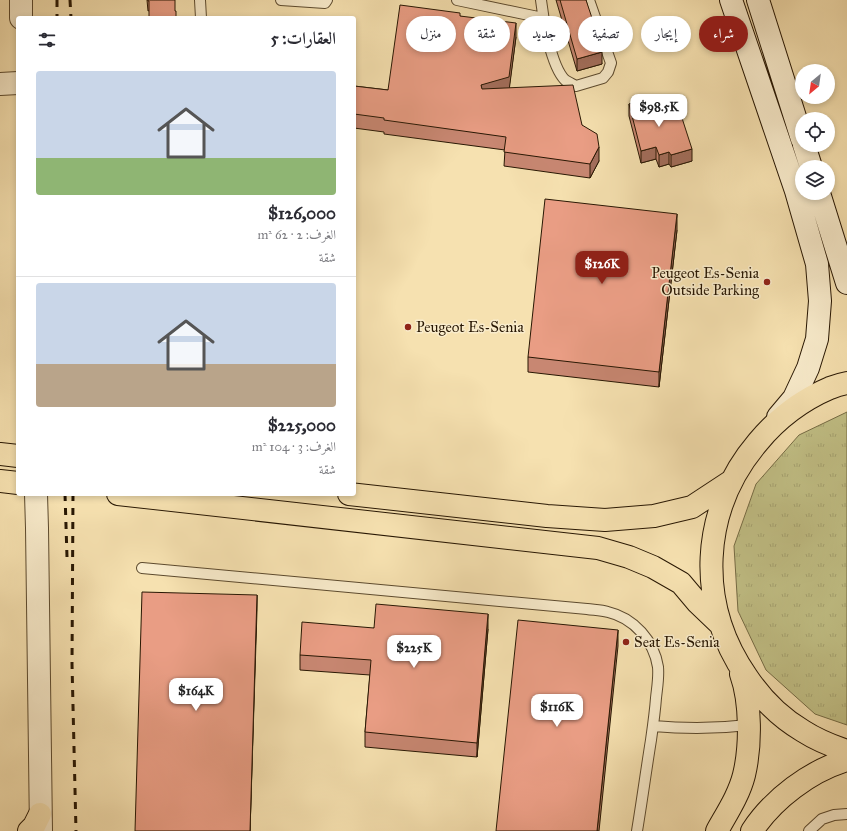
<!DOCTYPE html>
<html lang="ar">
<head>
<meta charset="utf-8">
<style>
	:root { --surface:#fff; --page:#f2f2f3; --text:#2b2b33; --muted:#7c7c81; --line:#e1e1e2; --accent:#8f2418 }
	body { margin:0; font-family:"IM FELL Great Primer",Amiri,serif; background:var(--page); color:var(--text); direction:rtl; height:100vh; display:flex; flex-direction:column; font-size:15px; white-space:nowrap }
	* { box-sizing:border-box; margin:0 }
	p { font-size:13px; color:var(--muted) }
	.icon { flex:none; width:22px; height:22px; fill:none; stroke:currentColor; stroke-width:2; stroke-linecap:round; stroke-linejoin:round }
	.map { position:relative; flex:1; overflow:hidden; direction:ltr }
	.sheet { position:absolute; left:16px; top:16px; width:340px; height:480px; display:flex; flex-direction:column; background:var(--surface); border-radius:4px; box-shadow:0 2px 6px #0003; direction:rtl }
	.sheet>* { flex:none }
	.guide { position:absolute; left:368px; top:16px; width:380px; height:36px; direction:rtl; display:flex; gap:8px }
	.needle { width:26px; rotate:209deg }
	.tools { position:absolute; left:795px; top:64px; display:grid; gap:8px }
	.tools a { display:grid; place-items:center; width:40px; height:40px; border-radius:50%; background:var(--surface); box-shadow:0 2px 6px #0003; font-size:20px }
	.price { position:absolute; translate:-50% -34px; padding:0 9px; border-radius:8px; background:#fff; color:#222; font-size:13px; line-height:26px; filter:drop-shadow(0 1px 2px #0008) }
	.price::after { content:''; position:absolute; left:50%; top:24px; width:12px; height:9px; margin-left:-6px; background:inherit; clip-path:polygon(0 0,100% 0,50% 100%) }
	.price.selected { background:var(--accent); color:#fff }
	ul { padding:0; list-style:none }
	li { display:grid; align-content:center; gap:8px; height:212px; padding:0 20px }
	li+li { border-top:1px solid var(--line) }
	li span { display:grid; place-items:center; height:124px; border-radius:4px; color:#555 }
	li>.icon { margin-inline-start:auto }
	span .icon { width:72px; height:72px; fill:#fffc; stroke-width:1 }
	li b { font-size:17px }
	h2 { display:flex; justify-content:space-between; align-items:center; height:48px; padding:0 20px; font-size:17px }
	.pill { padding:0 14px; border-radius:18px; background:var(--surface); box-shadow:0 2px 6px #0003; font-size:14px; line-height:36px }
	.pill.selected { background:var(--accent); color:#fff }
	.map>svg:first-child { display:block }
	.grass { fill:url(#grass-tufts); stroke:#756c45 }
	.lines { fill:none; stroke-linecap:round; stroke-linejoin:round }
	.service-casing { stroke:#5c4a2e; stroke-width:12 }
	.tertiary-casing { stroke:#5c4a2e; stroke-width:24 }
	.secondary-casing { stroke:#281703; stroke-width:24 }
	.primary-casing { stroke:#281703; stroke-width:24 }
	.service { stroke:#f9eccc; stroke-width:10 }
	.tertiary { stroke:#f9eccc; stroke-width:22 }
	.secondary { stroke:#f9eccc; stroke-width:22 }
	.primary { stroke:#f6e1b0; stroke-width:22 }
	.rail { stroke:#281703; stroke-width:3; stroke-dasharray:7 7; stroke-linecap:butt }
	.wall { fill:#c88772; stroke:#281703 }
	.shaded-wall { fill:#a36e5c; stroke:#281703 }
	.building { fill:#e99d84; stroke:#281703 }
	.poi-dot { fill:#8f2418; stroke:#f9eccc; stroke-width:1.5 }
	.labels { text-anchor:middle; stroke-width:3; stroke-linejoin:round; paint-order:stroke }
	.poi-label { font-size:15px; fill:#281703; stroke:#f9eccc; text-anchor:start }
</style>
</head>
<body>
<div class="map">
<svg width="847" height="831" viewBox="0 0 847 831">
	<defs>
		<pattern id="grass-tufts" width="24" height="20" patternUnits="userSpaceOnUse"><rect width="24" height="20" fill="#c2c187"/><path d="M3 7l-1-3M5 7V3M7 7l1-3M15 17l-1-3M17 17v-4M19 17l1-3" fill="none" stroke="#a7a573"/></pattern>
	</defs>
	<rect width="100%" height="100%" fill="#f6e1b0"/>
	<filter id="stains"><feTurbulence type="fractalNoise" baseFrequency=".005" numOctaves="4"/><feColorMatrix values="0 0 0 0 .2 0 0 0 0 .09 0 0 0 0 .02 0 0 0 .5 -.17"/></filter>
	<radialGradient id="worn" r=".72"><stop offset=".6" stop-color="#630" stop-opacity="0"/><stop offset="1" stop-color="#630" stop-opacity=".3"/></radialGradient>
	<path class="grass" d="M 847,412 L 847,725 L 815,714 L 766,670 L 738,611 L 734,546 L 756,484 L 799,435 Z"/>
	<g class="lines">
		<defs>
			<path id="service" d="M 200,0 L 201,18
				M 281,0 L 325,3 L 327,0
				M 457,0 L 543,18
				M 541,0 C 543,19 551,66 565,80 C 568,82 572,84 576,86 L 603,78 L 608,72 L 611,63 L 589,0
				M 142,568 L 587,609 C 594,610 601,610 608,612 C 634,618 654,641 658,667 C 659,678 657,688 656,698 C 655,712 653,726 651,740 C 646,771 642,801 637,831
				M 653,726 C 686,729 715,729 748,725
				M 809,831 L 822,819 L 834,815 L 847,814"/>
			<path id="tertiary" d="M 21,0 L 21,18
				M 0,84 L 18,83
				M 36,494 L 37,528 L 41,831"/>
			<path id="secondary" d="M 731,0 L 796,191 L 817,264 L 820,301 L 817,339 L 808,368 L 794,398 L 778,417
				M 758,0 L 802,139
				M 804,145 L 811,167
				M 819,193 L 847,283"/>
			<path id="primary" d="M 847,383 C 841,384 835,386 830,388 C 802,400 777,419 758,442 C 700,510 696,604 747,677 C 761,698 781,718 803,731 C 817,740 832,746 847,751
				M 0,454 L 18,456
				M 0,481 L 18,483
				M 118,494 L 598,548 L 629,557 L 653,567 L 681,583 L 697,602 L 720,624
				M 349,494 L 547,516 L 605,520 L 654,516 L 692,507 L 730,482
				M 29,831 L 34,826 L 40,814
				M 717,831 C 727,813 739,795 744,775 C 751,746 751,702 741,674
				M 752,831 C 773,799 810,771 847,760"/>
		</defs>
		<use href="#service" class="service-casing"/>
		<use href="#tertiary" class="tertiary-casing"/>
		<use href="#secondary" class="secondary-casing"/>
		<use href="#primary" class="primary-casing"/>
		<use href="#service" class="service"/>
		<use href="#tertiary" class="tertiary"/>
		<use href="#secondary" class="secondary"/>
		<use href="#primary" class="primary"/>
		<path class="rail" d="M 57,0 L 57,18
			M 70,0 L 71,18
			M 65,494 L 67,557
			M 73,494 L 72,664 L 76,831"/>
	</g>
	<path class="wall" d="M 147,0 L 175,0 L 148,11 Z
		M 556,0 L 586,0 L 602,64 L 577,71 Z
		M 460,16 L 516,37 L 509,88 L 582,125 L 599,161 L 590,178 L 504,166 L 505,150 L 384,134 L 384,132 L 354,128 L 354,86 L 388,90 Z
		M 629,104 L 661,111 L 692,161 L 671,167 L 669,164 L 659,167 L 656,159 L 641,163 L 629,116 Z
		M 677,230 L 659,387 L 528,372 L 528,357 Z
		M 374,628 L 488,629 L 477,757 L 365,747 L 365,732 L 370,675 L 300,670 L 300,655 Z"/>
	<path class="shaded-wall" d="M 516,23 L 516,37 L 509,91 L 481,99 L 481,85 Z
		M 602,52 L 602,64 L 577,71 L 577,59 Z
		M 599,147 L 599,161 L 590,178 L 590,164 Z
		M 656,147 L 656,159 L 641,163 L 641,151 Z
		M 692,149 L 692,161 L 671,167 L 671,155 Z
		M 669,152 L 669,164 L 659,167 L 659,155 Z
		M 677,214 L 677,230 L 659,387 L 659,372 Z
		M 257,595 L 257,610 L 250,831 Z
		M 488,614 L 488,629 L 477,757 L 477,743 Z
		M 618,630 L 618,646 L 599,831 L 597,831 Z"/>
	<path class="building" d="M 148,0 L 175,0 L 175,11 L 176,11 L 176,18 L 149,18 L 149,1 L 148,1 Z
		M 560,0 L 586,0 L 591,15 L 602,52 L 577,59 Z
		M 400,5 L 460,13 L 460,16 L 516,23 L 509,77 L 481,85 L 482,89 L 573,85 L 582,125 L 597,134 L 599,147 L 590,164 L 504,152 L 506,137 L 384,120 L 384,118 L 354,114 L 354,86 L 388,90 Z
		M 654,96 L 661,111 L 672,110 L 675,118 L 681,115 L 692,149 L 671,155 L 669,152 L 659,155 L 656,147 L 641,151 L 629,104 Z
		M 545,199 L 677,214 L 659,372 L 528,357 Z
		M 142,592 L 257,595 L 250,831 L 135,831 Z
		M 376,604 L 488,614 L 477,743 L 365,732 L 371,660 L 300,655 L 302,622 L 374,628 Z
		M 518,620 L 618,630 L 597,831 L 496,831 Z"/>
	<g class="poi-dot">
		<circle cx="767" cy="282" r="4"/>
		<circle cx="408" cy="327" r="4"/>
		<circle cx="626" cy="642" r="4"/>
	</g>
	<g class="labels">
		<g class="poi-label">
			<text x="759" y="278" text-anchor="end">Peugeot Es-Senia<tspan x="759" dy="17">Outside Parking</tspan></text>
			<text x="416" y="332">Peugeot Es-Senia</text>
			<text x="634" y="647">Seat Es-Senia</text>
		</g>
	</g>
	<rect width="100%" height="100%" filter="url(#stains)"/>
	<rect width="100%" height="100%" fill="url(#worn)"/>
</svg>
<div class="tools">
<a><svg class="needle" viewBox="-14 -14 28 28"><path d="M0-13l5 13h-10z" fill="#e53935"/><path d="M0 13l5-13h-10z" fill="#7c7c81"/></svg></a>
<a><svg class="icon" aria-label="locate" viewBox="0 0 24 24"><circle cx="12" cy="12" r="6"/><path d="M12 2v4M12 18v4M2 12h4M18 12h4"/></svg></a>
<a><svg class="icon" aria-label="layers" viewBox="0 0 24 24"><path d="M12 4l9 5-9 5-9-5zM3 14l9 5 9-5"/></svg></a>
</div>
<b class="price" style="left:659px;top:128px">$98.5K</b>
<b class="price selected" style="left:602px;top:285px">$126K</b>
<b class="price" style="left:414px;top:669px">$225K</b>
<b class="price" style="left:196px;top:712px">$164K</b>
<b class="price" style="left:557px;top:728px">$116K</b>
<div class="guide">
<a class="pill selected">شراء</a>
<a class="pill">إيجار</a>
<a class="pill">تصفية</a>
<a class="pill">جديد</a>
<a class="pill">شقة</a>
<a class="pill">منزل</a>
</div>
<section class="sheet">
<h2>العقارات: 5<svg class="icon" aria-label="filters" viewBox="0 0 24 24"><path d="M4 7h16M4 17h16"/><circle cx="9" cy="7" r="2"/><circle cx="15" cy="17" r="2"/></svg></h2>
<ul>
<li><span style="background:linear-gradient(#c9d6e8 70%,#8fb573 0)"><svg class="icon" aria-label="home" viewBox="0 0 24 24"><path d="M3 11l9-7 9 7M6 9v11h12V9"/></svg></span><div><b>$126,000</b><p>الغرف: 2 · 62 m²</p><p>شقة</p></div></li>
<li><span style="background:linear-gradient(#c9d6e8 65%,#b9a48a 0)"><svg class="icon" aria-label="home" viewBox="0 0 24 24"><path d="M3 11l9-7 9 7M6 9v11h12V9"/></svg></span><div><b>$225,000</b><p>الغرف: 3 · 104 m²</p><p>شقة</p></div></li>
</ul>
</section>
</div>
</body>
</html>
